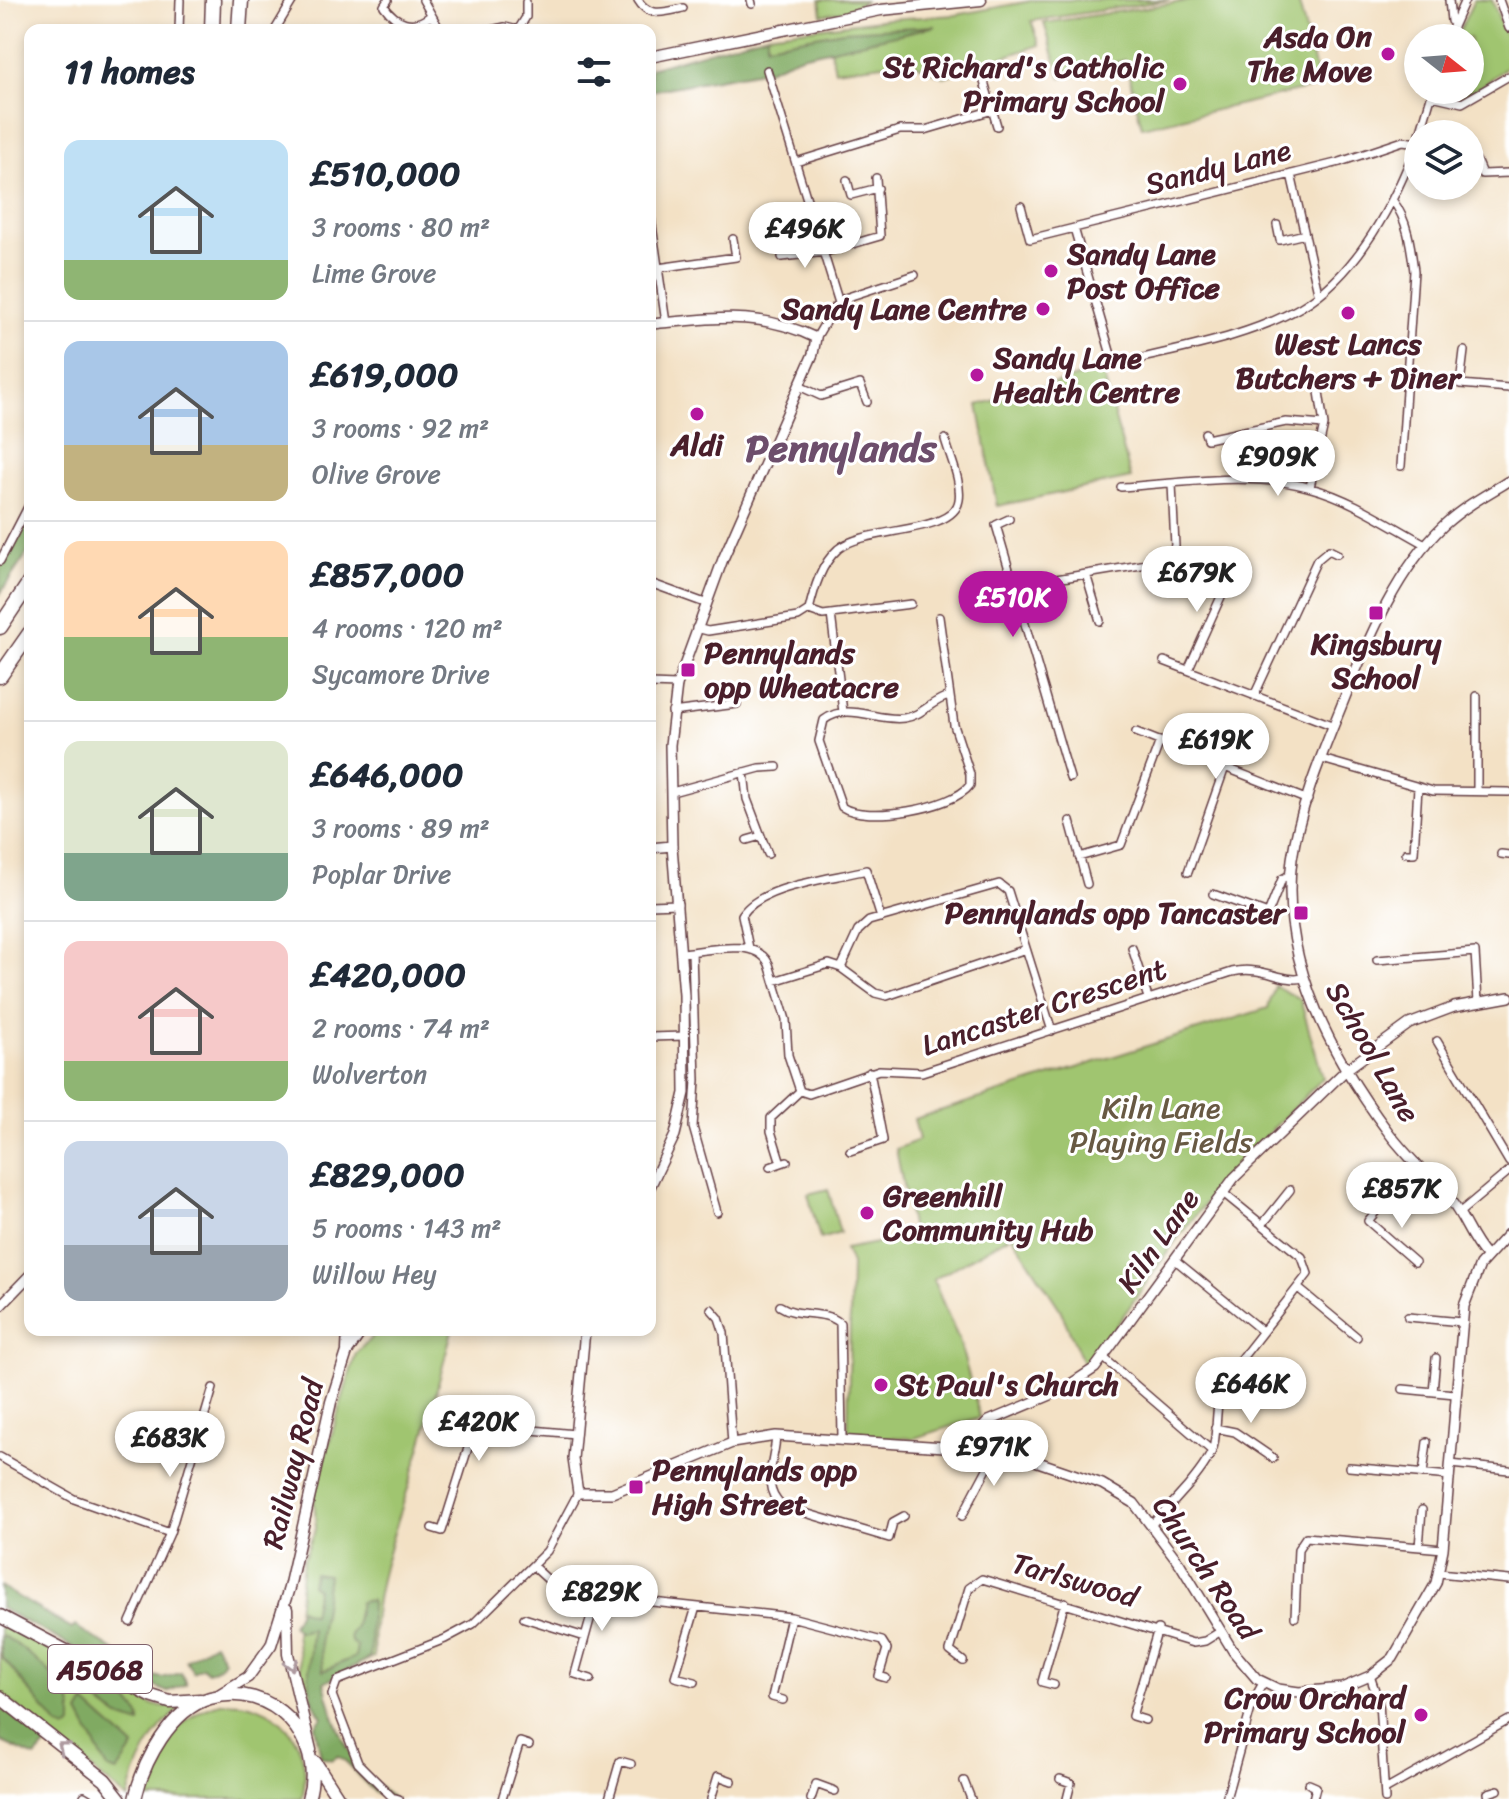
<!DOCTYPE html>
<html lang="en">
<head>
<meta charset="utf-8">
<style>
	:root { --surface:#fff; --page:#f6f6f7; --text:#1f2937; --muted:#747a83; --line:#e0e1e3; --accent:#b5179e }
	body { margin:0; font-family:Sriracha,sans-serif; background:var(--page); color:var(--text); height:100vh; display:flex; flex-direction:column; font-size:30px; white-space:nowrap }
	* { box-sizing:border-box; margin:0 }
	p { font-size:26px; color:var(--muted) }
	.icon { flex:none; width:44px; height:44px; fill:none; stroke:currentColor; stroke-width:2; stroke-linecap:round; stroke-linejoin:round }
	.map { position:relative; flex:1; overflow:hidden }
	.side { position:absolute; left:24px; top:24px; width:632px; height:1312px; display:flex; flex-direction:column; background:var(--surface); border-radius:16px; box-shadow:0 4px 12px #0003 }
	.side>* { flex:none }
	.needle { width:52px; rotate:107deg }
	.fabs { position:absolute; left:1404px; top:24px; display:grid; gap:16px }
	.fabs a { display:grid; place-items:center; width:80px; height:80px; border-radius:50%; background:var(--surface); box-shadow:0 4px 12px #0003; font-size:40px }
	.price { position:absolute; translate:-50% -68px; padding:0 18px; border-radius:28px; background:#fff; color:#222; font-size:26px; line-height:52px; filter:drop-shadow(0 2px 4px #0008) }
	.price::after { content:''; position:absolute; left:50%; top:48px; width:24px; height:18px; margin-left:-12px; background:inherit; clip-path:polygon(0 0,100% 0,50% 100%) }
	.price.selected { background:var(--accent); color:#fff }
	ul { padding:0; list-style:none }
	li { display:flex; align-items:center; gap:24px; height:200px; padding:0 40px }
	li+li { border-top:2px solid var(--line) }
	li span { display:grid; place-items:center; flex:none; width:224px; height:160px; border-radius:16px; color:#555 }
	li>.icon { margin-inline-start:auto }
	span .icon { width:96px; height:96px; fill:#fffc; stroke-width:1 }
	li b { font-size:34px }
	h2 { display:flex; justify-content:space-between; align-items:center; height:96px; padding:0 40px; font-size:34px }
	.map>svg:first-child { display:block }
	.green { fill:#a0c56f; stroke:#75724d; stroke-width:2 }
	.forest { fill:#80aa62; stroke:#656446; stroke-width:2 }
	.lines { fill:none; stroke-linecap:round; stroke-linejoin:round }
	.minor-casing { stroke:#633c42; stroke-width:10 }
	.tertiary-casing { stroke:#633c42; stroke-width:12 }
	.secondary-casing { stroke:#633c42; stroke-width:13 }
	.primary-casing { stroke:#633c42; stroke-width:15 }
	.motorway-casing { stroke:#633c42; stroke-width:17 }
	.minor { stroke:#fff; stroke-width:7 }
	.tertiary { stroke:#fff; stroke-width:9 }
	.secondary { stroke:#fff; stroke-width:10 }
	.primary { stroke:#fff; stroke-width:12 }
	.motorway { stroke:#fff; stroke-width:14 }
	.oneway { stroke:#ae9aa0 }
	.poi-dot { fill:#b5179e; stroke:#fff; stroke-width:3 }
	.labels { text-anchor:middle; stroke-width:6; stroke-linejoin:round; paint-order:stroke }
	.shield { fill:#fff; stroke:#80626b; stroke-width:2 }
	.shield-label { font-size:28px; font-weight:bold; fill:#4a1f2b }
	.poi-label { font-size:30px; font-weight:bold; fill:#4a1f2b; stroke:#fff; text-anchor:start }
	.street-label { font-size:30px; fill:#4a1f2b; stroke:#fff }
	.park-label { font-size:30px; fill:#685943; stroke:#fff }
	.district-label { font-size:38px; font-weight:bold; fill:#6d4e6c; stroke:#fff }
</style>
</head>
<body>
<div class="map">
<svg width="1509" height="1799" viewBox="0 0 1509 1799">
	<rect width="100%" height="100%" fill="#fff"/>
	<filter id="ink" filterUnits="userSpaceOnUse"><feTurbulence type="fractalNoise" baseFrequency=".0125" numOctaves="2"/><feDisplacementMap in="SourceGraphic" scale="16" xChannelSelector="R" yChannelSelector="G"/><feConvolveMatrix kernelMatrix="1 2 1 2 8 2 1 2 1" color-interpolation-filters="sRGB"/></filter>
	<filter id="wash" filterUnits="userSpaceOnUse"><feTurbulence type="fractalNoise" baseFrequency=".006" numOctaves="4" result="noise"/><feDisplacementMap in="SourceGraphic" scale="32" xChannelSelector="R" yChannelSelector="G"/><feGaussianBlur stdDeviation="1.8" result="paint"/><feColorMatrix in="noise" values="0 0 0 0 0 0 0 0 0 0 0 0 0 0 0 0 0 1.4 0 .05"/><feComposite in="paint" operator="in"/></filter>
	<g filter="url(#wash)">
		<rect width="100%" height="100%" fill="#f3e1c5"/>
		<path class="green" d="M 820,0 L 866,0 L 846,11 L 822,15 Z
			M 1036,0 L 1170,0 L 1031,21 L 1040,45 L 944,77 L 908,61 L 835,70 L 830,49 L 931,27 L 767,45 L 767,34 L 888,19 L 956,15 Z
			M 1194,0 L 1298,0 L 1320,86 L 1142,127 L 1125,60 L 1061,78 L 1044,23 Z
			M 1474,0 L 1492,0 L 1509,44 L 1509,65 C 1491,78 1465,106 1444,90 L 1470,90 L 1470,38 L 1456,38 Z
			M 1102,370 L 1131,478 L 997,506 L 978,405 Z
			M 1275,986 L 1300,999 L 1323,1078 L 1229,1173 L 1177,1239 L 1086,1369 L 1060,1309 L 1012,1235 L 933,1280 L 959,1340 L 980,1417 L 915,1438 L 848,1436 L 851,1264 L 845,1249 L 913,1236 L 896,1149 L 919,1140 L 914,1119 L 1268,1008 Z
			M 828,1189 L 840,1233 L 820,1239 L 808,1194 Z
			M 379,1330 L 452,1330 C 440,1378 428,1425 413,1472 C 395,1533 369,1593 374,1657 L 303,1691 L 296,1633 L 303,1560 L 316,1528 L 314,1494 L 356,1353 Z
			M 0,1624 L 152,1705 L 181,1708 C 154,1728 134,1766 128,1799 L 0,1693 Z
			M 220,1703 C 277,1697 316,1745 302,1799 L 142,1799 C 149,1758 179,1714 220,1703 Z"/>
		<path class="forest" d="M 936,26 L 801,56 L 767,70 L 650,91 L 650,68 L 767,34 L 767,45 L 843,31 Z
			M 30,507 L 30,549 L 0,594 L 0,564 Z
			M 314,1573 L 328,1575 L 320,1637 L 323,1671 L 355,1657 L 357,1646 L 351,1642 L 350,1635 L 355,1626 L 360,1602 L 371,1600 L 370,1658 L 324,1683 C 336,1730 352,1771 395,1799 C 368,1799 359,1767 338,1756 L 332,1760 L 321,1757 L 315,1726 L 322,1717 C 303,1693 310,1661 311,1629 L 299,1632 L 292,1625 L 300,1609 L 312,1615 L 317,1589 L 311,1585 Z
			M 0,1586 L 72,1629 L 75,1626 L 137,1665 L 132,1670 L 107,1656 L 102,1663 L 0,1608 Z
			M 0,1635 C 11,1637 62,1681 68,1693 C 73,1702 72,1714 72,1725 L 66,1729 L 58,1726 L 2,1657 Z
			M 214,1643 L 224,1660 L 219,1667 L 208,1672 L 202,1667 L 193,1672 L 186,1660 Z
			M 181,1673 L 186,1684 L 167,1692 L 149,1684 L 153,1676 L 162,1678 Z
			M 85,1679 C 102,1688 143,1701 140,1724 L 119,1717 L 84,1692 L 80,1687 Z
			M 85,1703 L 134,1747 L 117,1772 L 108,1769 L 79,1713 Z
			M 0,1707 L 47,1744 L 35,1757 L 0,1741 Z"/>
	</g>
	<g filter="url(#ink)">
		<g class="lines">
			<defs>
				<path id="minor" d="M 388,0 L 384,6 C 396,23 413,30 430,16
					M 423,0 L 440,30
					M 638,0 C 648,18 666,12 683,8
					M 751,0 L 752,4
					M 1449,0 L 1451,21
					M 1499,0 L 1509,28
					M 179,30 L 180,0
					M 275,30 L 293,0
					M 491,30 L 505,27 L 518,30
					M 518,30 L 526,17 L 526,2
					M 1448,38 L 1465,0
					M 980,68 L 997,126
					M 767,70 L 839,303
					M 1432,96 L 1462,103 L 1509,76
					M 1420,134 L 1433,90
					M 1476,160 L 1482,174 L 1509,173
					M 796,162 L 900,130 L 925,130 L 993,110
					M 1291,174 L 1318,292
					M 847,180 L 851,195 L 878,188
					M 1393,201 C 1408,220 1411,248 1414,271 L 1401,466
					M 1021,206 L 1030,239 L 1340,162 L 1403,141 L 1417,143
					M 650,211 L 666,323
					M 1277,225 L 1280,240 L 1305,234
					M 1074,228 L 1114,365 C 1175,349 1246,339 1301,307 C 1358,274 1396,200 1418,140
					M 782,257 L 825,252 L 880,236 L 876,178
					M 658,268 L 736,257 L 733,239
					M 816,338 L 833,309 L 845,298 L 915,275
					M 1464,351 L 1460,384 L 1509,388
					M 799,386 L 821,396 L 860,384 L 867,402
					M 1205,433 L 1207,439 L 1286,422 L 1324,425
					M 1121,487 C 1182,483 1252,471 1311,488 C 1352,499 1390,525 1427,545
					M 1310,487 L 1324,425 L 1318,385
					M 1009,519 L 996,525 L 1070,778
					M 0,561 L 30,503
					M 1086,574 L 1100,621
					M 650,583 L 705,603
					M 1014,586 L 1165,561 L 1175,546 L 1172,484
					M 809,610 C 814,589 821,564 838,549 C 866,526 954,535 959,500 C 962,482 950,457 945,439
					M 831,614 L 843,712
					M 939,617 L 954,725 L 970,774 L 970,785 C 953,809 865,823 842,807 L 819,741 L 824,720 C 849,701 876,722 904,718 C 922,716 932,700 949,696
					M 696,628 L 708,631 L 798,617 L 809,610 L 823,615 L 911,604
					M 1164,661 L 1334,726
					M 1188,670 L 1233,570
					M 650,684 L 677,685
					M 1254,696 L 1317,560 L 1329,550 L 1337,554
					M 672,712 L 737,704
					M 1136,732 L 1308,800
					M 1322,759 L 1433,791 L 1509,792
					M 744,772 L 747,799 L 761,836 L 747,840
					M 1477,791 L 1477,696
					M 672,792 L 760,768 L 777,767
					M 1070,821 L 1087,884
					M 761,836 L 768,854
					M 1406,853 L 1414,853 L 1418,787
					M 1501,854 L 1509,855
					M 1079,857 L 1121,845 L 1160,741
					M 1188,872 L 1225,767
					M 1213,894 L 1268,914 L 1282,879 L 1291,874
					M 650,905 L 678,904
					M 749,948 L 742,915 C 761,885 832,879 866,870 L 881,918
					M 1132,948 L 1148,998
					M 692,952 L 696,1080 L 693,1127 L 717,1212
					M 682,953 C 707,951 756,937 769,964 L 786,1020 L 788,1055 L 800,1091 L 771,1118 L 771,1131 L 781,1163
					M 1377,960 L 1475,952 L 1478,1002
					M 841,968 L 875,993 L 887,996 L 1026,949
					M 774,981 L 829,964 L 841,968 L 858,931 L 869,921 L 999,884 L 1008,891 L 1052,1031
					M 650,1037 L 685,1036
					M 1437,1041 L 1509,1162
					M 800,1091 L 809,1094 L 879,1070 L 922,1072 L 1232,972 C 1263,965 1282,983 1303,978
					M 850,1151 L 883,1140 L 870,1072
					M 770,1167 L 787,1161
					M 1459,1213 L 1509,1171
					M 1262,1225 L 1290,1190
					M 1174,1259 L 1262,1331
					M 1415,1262 L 1368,1221 L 1416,1163
					M 1298,1288 L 1357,1337
					M 780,1306 C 798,1318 823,1309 840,1323 L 842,1438
					M 711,1309 L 719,1318 L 724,1333 L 732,1443
					M 1408,1317 L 1462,1322
					M 1104,1358 L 1212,1451
					M 1403,1389 L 1455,1394
					M 1433,1392 L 1436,1358
					M 1215,1428 L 1235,1432 L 1273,1458
					M 776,1436 C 775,1461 760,1487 782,1506 L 889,1538 L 893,1522 L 904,1516
					M 0,1457 L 74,1499 L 170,1533
					M 1450,1464 L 1509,1470
					M 1349,1467 L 1450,1476
					M 1423,1474 L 1427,1442
					M 962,1516 L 987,1469 L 992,1448
					M 1152,1524 C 1169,1508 1210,1466 1214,1444 C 1218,1421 1215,1403 1224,1381 L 1308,1274 L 1302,1257 L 1222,1192
					M 432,1528 L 442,1531 L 468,1448 L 479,1425 L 575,1434
					M 1419,1547 L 1422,1510
					M 534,1567 L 557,1588 L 569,1593 L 791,1617 L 882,1641 L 887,1649 L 879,1676 L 886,1678
					M 1439,1573 L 1509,1580
					M 1295,1617 L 1298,1549 L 1306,1537 L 1443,1549
					M 524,1618 L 585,1637
					M 130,1622 L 170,1533 L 213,1388
					M 963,1661 L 950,1651 L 969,1588 L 982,1579 L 1193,1643 L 1205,1641 L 1221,1631
					M 1370,1676 L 1379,1702 L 1385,1799
					M 591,1679 L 575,1674 L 596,1598
					M 695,1682 L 675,1677 L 696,1607
					M 1054,1685 L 1042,1682 L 1065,1602
					M 783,1700 L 772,1697 L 791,1617
					M 1145,1720 L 1132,1716 L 1158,1629
					M 1060,1779 L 1071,1783 L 1067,1799
					M 964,1781 L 971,1799
					M 1309,1784 L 1316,1787 L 1313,1799
					M 1385,1790 L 1509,1720
					M 84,1796 L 89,1799
					M 399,1799 L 392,1797 L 358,1763 L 332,1695 L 337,1681 L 445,1639 L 473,1624 L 547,1551 L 578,1493
					M 502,1799 L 520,1742 L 529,1745
					M 609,1799 L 620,1761 L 631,1764
					M 711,1799 L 718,1776 L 732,1781
					M 811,1799 L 816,1784 L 835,1791
					M 1226,1799 L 1253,1701 L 1263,1683
					M 1489,1799 L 1488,1793 L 1498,1790"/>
				<path id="tertiary" d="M 650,324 C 712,319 757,309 816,338 L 813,354 L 723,559 L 677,685 L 670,745 L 672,846 L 684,995 L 685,1093 L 675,1135 L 650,1187
					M 650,848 L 672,846
					M 1486,1256 C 1470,1239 1465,1218 1450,1200 C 1430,1178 1407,1157 1389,1133 C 1331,1056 1279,959 1292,859 C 1300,803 1326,745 1347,692 C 1370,635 1398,569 1444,525 C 1462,508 1487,494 1509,481
					M 0,1306 L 30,1275
					M 585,1330 L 573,1459 L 578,1493 L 612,1493 L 732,1443 L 776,1436 L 1006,1451 L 1102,1484 L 1134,1503 L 1180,1564 L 1233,1651 L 1257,1679 L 1278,1689 L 1299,1692 L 1342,1688 L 1370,1676 L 1393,1658 L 1436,1583 L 1443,1549 L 1464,1306 L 1480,1265 L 1509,1233
					M 974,1446 L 979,1431 L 989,1421 L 1060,1391 L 1095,1368 L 1234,1178 L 1347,1069 L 1409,1024 L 1454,1007 L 1509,997"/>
				<path id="secondary" d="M 650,57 L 881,10 L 981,0
					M 347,1350 L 348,1330
					M 287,1609 L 288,1654 L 311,1750
					M 220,1694 L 248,1677 L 271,1645 L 289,1588 L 331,1402 L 347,1352 L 362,1330"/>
				<path id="primary" d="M 0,1616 L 151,1696 L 170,1702 L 200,1700
					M 0,1697 L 105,1780 L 120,1799
					M 315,1762 L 339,1799
					M 135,1799 C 143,1762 171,1709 210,1698 C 271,1680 327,1739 308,1799"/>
				<path id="motorway" d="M 212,30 L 213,0
					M 239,30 L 241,0
					M 0,627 L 30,582
					M 0,676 L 30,633"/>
			</defs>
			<use href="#minor" class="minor-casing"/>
			<use href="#tertiary" class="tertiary-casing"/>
			<use href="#secondary" class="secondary-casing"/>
			<use href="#primary" class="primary-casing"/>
			<use href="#motorway" class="motorway-casing"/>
			<use href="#minor" class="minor"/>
			<use href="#tertiary" class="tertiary"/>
			<use href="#secondary" class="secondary"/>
			<use href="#primary" class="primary"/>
			<use href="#motorway" class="motorway"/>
		</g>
		<defs><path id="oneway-chevron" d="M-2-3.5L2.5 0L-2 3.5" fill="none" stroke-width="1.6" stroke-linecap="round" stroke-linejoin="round" transform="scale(2)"/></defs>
		<g class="oneway">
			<use href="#oneway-chevron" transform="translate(291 1665) rotate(75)"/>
			<use href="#oneway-chevron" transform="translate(63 1747) rotate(-142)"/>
		</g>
	</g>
	<g class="poi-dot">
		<circle cx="1388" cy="54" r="8"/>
		<circle cx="1180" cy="84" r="8"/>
		<circle cx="1051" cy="271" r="8"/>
		<circle cx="1043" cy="309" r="8"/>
		<circle cx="1348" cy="313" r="8"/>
		<circle cx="977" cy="375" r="8"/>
		<circle cx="697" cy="414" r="8"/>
		<rect x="1368" y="605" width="16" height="16" rx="4"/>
		<rect x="680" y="662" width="16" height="16" rx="4"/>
		<rect x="1293" y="905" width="16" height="16" rx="4"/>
		<circle cx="867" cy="1213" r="8"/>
		<circle cx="881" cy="1385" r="8"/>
		<rect x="628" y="1479" width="16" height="16" rx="4"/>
		<circle cx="1421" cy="1715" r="8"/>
	</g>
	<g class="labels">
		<rect class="shield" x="48" y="1645" width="104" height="48" rx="6"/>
		<g class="shield-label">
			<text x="100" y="1679">A5068</text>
		</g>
		<g class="poi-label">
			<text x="1372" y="47" text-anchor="end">Asda On<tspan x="1372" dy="34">The Move</tspan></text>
			<text x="1164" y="77" text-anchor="end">St Richard's Catholic<tspan x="1164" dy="34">Primary School</tspan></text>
			<text x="1067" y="264">Sandy Lane<tspan x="1067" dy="34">Post Office</tspan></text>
			<text x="1027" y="319" text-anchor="end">Sandy Lane Centre</text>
			<text x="1348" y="354" text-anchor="middle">West Lancs<tspan x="1348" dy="34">Butchers + Diner</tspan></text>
			<text x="993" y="368">Sandy Lane<tspan x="993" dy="34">Health Centre</tspan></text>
			<text x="697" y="455" text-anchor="middle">Aldi</text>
			<text x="1376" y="654" text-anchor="middle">Kingsbury<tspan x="1376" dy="34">School</tspan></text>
			<text x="704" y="663">Pennylands<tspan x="704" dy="34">opp Wheatacre</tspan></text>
			<text x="1285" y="923" text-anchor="end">Pennylands opp Tancaster</text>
			<text x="883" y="1206">Greenhill<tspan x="883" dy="34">Community Hub</tspan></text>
			<text x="897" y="1395">St Paul's Church</text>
			<text x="652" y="1480">Pennylands opp<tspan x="652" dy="34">High Street</tspan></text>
			<text x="1405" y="1708" text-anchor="end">Crow Orchard<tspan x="1405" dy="34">Primary School</tspan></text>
		</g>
		<g class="street-label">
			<text transform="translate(1218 167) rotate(-14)" y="10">Sandy Lane</text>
			<text transform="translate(1044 1007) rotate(-18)" y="10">Lancaster Crescent</text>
			<text transform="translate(1373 1052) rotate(60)" y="10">School Lane</text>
			<text transform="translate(1158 1241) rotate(-55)" y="10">Kiln Lane</text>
			<text transform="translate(293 1464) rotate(-76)" y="10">Railway Road</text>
			<text transform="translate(1206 1568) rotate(56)" y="10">Church Road</text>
			<text transform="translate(1075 1580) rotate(16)" y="10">Tarlswood</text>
		</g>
		<g class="park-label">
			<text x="1161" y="1118">Kiln Lane<tspan x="1161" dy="34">Playing Fields</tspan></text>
		</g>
		<g class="district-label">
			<text x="841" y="461">Pennylands</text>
		</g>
	</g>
</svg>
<div class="fabs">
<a><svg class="needle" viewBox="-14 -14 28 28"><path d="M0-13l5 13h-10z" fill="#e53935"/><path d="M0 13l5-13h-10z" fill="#747a83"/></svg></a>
<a><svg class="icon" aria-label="layers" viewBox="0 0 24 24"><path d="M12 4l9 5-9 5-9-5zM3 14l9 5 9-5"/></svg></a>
</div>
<b class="price" style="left:805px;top:270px">£496K</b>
<b class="price" style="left:1278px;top:498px">£909K</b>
<b class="price" style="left:1197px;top:614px">£679K</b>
<b class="price selected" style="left:1013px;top:639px">£510K</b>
<b class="price" style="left:1216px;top:781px">£619K</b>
<b class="price" style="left:1402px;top:1230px">£857K</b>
<b class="price" style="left:1251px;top:1425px">£646K</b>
<b class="price" style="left:479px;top:1463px">£420K</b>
<b class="price" style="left:170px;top:1479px">£683K</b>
<b class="price" style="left:994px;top:1488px">£971K</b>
<b class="price" style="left:602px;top:1633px">£829K</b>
<section class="side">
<h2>11 homes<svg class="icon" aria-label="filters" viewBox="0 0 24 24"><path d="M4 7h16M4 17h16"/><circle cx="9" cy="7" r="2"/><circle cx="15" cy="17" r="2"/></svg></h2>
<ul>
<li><span style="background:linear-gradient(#bfe0f5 75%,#8fb573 0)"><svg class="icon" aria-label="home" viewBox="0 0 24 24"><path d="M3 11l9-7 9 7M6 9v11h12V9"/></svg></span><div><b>£510,000</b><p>3 rooms · 80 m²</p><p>Lime Grove</p></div></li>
<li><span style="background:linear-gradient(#a9c7e8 65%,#c2b280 0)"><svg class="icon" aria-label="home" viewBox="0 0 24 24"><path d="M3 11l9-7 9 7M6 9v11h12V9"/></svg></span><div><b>£619,000</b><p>3 rooms · 92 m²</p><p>Olive Grove</p></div></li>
<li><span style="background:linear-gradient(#ffd9b3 60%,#8fb573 0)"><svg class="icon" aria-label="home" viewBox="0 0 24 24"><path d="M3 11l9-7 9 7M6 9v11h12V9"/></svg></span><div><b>£857,000</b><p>4 rooms · 120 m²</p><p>Sycamore Drive</p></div></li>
<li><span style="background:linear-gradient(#dfe7d0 70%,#7fa58c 0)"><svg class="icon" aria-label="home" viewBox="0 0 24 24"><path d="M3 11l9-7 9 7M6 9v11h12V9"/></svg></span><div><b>£646,000</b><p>3 rooms · 89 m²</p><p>Poplar Drive</p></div></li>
<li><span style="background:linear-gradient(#f6c9c9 75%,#8fb573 0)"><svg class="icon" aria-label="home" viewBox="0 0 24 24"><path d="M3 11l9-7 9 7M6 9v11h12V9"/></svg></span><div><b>£420,000</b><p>2 rooms · 74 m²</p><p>Wolverton</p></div></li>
<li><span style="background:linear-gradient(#c9d6e8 65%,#9aa5b1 0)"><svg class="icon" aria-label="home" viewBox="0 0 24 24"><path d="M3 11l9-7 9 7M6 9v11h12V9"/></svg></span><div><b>£829,000</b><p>5 rooms · 143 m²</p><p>Willow Hey</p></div></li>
</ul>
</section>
</div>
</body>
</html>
